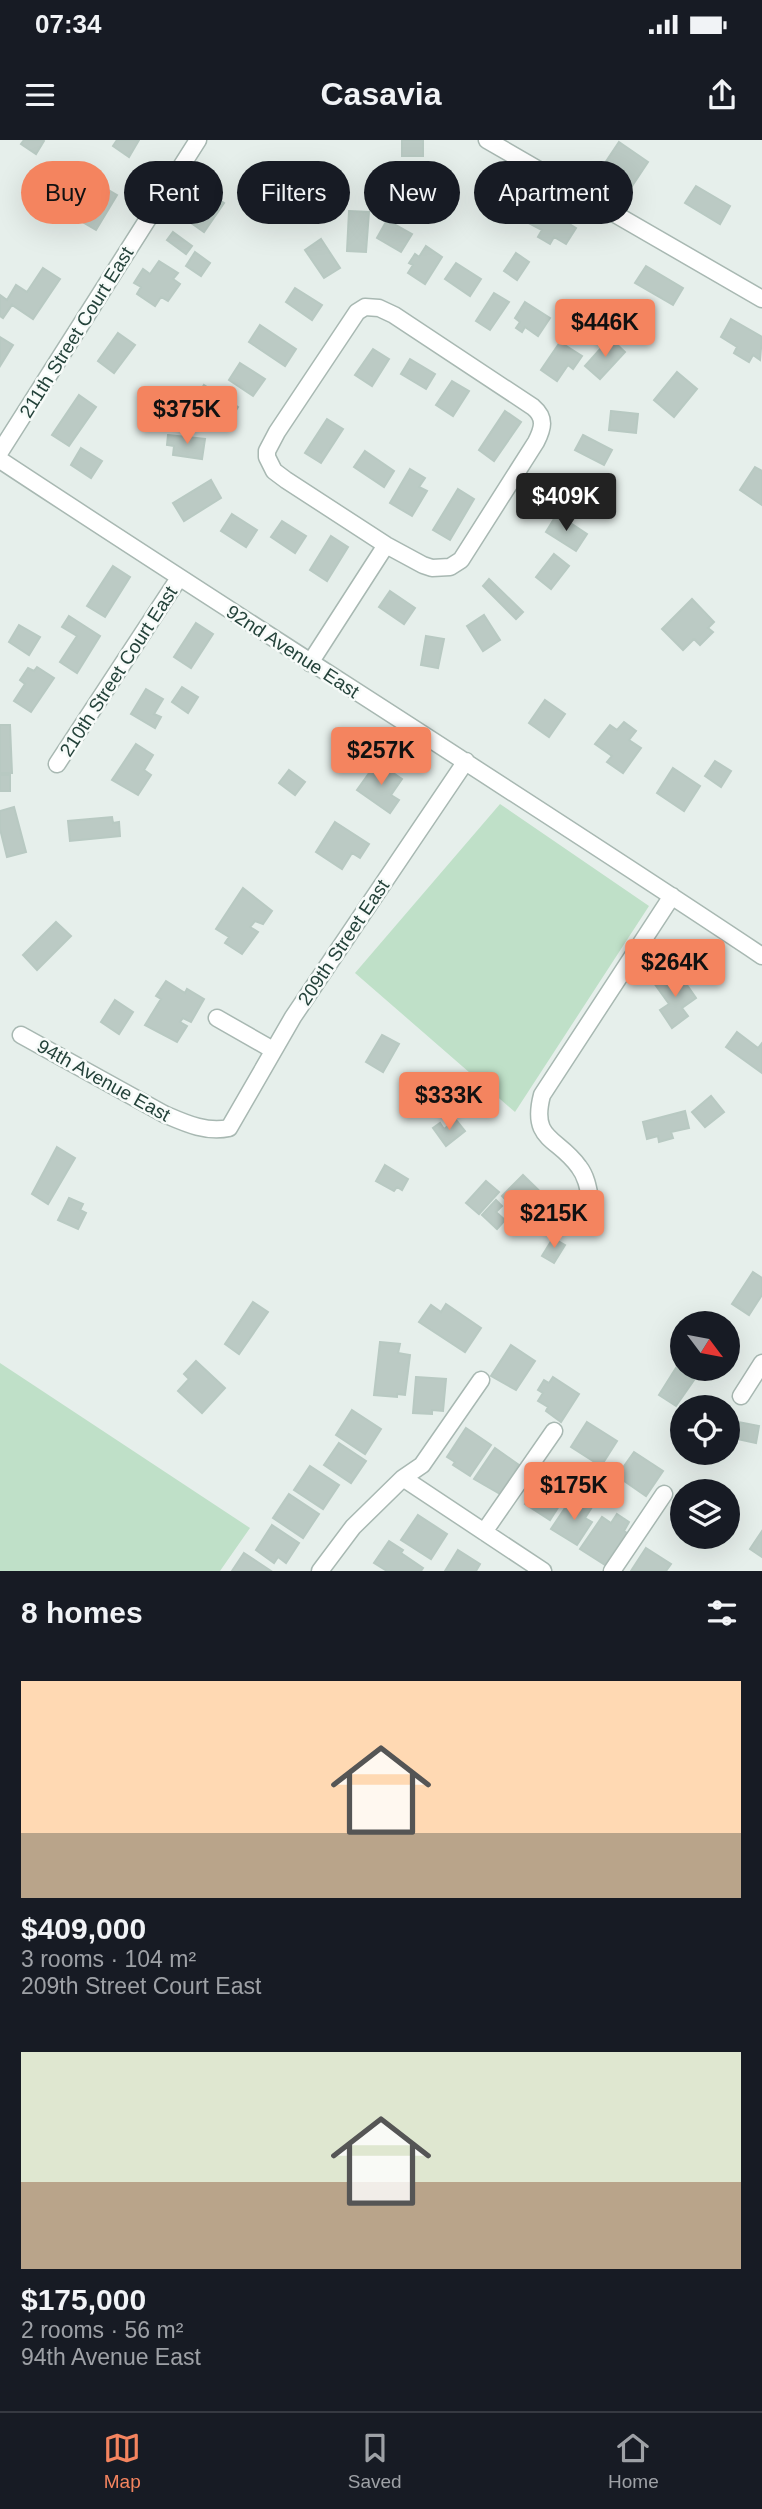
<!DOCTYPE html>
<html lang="en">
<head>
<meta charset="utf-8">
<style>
	:root { --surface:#171b24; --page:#242831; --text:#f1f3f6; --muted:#9ea1a6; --line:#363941; --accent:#f4845f }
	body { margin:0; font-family:Arial,sans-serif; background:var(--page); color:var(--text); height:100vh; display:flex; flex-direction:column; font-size:26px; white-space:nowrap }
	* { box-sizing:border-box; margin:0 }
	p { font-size:23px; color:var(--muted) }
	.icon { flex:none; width:38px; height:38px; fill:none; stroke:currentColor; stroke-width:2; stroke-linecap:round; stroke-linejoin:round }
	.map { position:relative; height:1431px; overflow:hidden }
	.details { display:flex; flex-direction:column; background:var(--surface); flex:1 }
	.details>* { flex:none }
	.banner { position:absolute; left:21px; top:21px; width:721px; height:63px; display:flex; gap:14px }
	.needle { width:46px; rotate:122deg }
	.fabs { position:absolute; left:670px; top:1171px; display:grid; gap:14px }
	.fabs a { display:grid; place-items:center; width:70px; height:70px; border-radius:50%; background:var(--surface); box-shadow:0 7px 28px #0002; font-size:35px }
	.price { position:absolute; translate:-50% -60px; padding:0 16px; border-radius:7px; background:var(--accent); color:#111; font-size:23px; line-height:46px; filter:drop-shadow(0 2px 4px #0008) }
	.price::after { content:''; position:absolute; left:50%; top:42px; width:21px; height:16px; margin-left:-10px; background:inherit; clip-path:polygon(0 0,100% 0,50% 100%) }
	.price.selected { background:#222; color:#fff }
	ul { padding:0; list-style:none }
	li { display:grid; align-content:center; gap:14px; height:371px; padding:0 21px }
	li span { display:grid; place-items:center; height:217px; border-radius:0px; color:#555 }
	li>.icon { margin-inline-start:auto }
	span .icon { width:126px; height:126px; fill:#fffc; stroke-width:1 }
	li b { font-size:30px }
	h2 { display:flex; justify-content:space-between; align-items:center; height:84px; padding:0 21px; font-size:30px }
	.tag { padding:0 24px; border-radius:32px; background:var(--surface); box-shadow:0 7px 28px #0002; font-size:24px; line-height:63px }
	.tag.selected { background:var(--accent); color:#111 }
	.status { display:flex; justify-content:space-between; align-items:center; height:49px; padding:0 35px; background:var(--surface); direction:ltr }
	.status svg { height:19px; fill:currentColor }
	header { display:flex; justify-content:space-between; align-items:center; height:91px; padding:0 21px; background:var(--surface); font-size:32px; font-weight:700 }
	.menu { display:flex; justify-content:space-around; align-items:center; height:98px; border-top:2px solid var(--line); background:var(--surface); font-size:19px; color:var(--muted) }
	.menu a { display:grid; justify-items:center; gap:4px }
	.menu .selected { color:var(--accent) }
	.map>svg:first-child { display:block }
	.green { fill:#bfe0c8 }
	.building { fill:#bbcac4; stroke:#b8c9c2; stroke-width:2 }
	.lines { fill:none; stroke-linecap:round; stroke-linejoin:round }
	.minor-casing { stroke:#a8b8b2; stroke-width:19 }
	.minor { stroke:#fff; stroke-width:16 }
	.labels { text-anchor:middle; stroke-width:5; stroke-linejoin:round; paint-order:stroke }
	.street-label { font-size:19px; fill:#24423a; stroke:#f7fbf9 }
</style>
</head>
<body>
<div class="status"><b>07:34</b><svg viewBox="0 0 49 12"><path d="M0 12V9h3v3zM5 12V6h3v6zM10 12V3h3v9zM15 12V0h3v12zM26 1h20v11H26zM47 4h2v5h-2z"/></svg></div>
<header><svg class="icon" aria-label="menu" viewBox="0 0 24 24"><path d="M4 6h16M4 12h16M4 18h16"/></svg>Casavia<svg class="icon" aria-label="share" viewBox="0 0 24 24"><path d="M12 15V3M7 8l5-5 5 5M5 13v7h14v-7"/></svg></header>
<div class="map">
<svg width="762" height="1431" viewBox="0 0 762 1431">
	<rect width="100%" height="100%" fill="#e6efeb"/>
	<path class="green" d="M 500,664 L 649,766 L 515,972 L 355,833 Z
		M 0,1223 L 250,1388 L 220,1431 L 0,1431 Z"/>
	<path class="building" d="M 24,0 L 43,0 L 44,1 L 36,14 L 21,4 Z
		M 117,0 L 139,0 L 129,17 L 113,6 Z
		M 402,0 L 423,0 L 423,16 L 402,16 Z
		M 619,2 L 648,22 L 632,46 L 603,26 Z
		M 100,45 L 117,55 L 96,90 L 79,80 Z
		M 696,46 L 730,66 L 720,84 L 685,63 Z
		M 206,51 L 224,63 L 204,92 L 187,80 Z
		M 535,63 L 576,88 L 566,104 L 554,97 L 550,104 L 538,97 L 542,90 L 525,81 Z
		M 349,71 L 369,72 L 366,112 L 347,111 Z
		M 387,80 L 412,94 L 401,112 L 377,98 Z
		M 173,92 L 192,106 L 186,114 L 167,100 Z
		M 321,99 L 340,128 L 324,138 L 305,110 Z
		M 426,106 L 442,117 L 425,144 L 408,133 L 413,125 L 409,123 L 415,114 L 419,117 Z
		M 195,112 L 210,123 L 201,136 L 186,126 Z
		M 516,113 L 529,122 L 517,140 L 504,131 Z
		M 159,121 L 178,133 L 173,139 L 180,144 L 168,161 L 161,157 L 155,166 L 137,154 L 141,147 L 134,143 L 143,129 L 150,134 Z
		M 456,123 L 481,139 L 470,156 L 445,139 Z
		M 646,126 L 683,148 L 673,165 L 635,143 Z
		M 43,128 L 60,139 L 33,179 L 12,165 L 3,178 L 0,176 L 0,155 L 7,160 L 16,145 L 27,152 Z
		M 295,148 L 322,165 L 312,180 L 286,162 Z
		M 494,153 L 509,162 L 490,190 L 476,181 Z
		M 525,162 L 550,178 L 538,196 L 525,187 L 522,192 L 516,188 L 520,182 L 515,178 Z
		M 731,179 L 762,197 L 760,220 L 753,215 L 749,222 L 734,213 L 737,207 L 721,197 Z
		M 260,185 L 296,209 L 285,226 L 249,202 Z
		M 118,193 L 135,205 L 114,233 L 98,221 Z
		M 0,197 L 13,205 L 0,226 Z
		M 610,198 L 625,212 L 600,239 L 585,226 Z
		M 560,202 L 582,216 L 573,229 L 568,225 L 557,241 L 541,230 Z
		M 373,209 L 389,219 L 372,246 L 355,235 Z
		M 410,219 L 435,234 L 426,249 L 401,234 Z
		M 240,223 L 265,239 L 253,256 L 229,240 Z
		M 677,232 L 697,249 L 674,277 L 654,260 Z
		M 452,241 L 469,251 L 453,276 L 436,265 Z
		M 204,245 L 238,267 L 227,284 L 193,262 Z
		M 79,255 L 96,267 L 69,306 L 52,295 Z
		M 505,271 L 521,282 L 494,321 L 479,310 Z
		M 611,271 L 638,274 L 636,293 L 609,290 Z
		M 327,279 L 343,289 L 321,323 L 305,313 Z
		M 168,295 L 205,299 L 202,319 L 173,315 L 174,306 L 167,305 Z
		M 583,295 L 612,310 L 604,325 L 575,310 Z
		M 81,308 L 102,321 L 91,338 L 71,325 Z
		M 365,311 L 394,331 L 384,347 L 354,327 Z
		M 755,327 L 762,331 L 762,365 L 740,350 Z
		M 410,329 L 425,338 L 419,347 L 427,351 L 412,376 L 390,363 Z
		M 211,340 L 221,358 L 184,381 L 173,363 Z
		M 574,344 L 601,360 L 590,377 L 563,361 Z
		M 458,349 L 474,359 L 450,400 L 433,390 Z
		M 232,374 L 257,390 L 246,407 L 221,391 Z
		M 557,374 L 587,394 L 576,411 L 546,392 Z
		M 282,381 L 306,396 L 295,413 L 271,397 Z
		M 331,396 L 348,407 L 327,441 L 310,430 Z
		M 554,414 L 569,426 L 551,449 L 536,437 Z
		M 113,426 L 130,437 L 105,477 L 87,466 Z
		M 489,439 L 523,472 L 516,479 L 483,446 Z
		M 390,451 L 415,468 L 404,484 L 379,467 Z
		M 692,459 L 714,482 L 708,488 L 713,492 L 700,505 L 694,499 L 683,510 L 662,489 Z
		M 484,475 L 500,500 L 483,511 L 467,486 Z
		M 69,476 L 100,496 L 77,533 L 60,522 L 77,496 L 62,487 Z
		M 196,483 L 213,494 L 191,528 L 174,517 Z
		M 19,485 L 40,497 L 29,515 L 9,502 Z
		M 426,496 L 444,499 L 438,528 L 421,525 Z
		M 37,527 L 54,538 L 31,572 L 14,561 L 25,544 L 20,540 L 28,528 L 34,531 Z
		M 182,547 L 198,557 L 188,573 L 172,562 Z
		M 146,549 L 163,559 L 154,574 L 161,577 L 155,588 L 131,574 Z
		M 545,560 L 565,574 L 549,597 L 529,583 Z
		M 624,582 L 636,591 L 629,600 L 641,608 L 623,633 L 607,622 L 612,616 L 595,604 L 610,585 L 617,590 Z
		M 0,585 L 10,585 L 12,633 L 0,633 Z
		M 136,604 L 153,615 L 144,630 L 151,635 L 138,655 L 112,640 Z
		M 715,621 L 731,631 L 721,647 L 705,636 Z
		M 377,622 L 402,639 L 391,655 L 399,660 L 390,673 L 357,650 Z
		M 673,628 L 700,646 L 684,671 L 657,653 Z
		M 289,630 L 305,642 L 295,655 L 279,643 Z
		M 0,635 L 10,635 L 10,651 L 0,651 Z
		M 14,667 L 26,712 L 7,717 L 0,689 L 0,671 Z
		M 112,677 L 113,683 L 119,682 L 120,696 L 70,701 L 68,681 Z
		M 335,682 L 369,704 L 360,718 L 352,713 L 342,729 L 316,712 Z
		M 243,748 L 272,771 L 263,784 L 255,781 L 250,787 L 258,792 L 242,814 L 225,803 L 229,797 L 216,789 Z
		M 56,782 L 71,796 L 37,830 L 23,815 Z
		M 680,835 L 696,858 L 682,868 L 688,876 L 672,888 L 660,870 L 669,864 L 654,843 L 663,837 L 667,843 Z
		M 166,841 L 185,853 L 187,849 L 204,859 L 191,882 L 183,878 L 180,882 L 187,886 L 177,902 L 145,885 L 161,859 L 156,856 Z
		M 115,860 L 133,872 L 119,894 L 101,882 Z
		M 737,892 L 758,908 L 762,903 L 762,933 L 726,907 Z
		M 382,895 L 399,904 L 383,932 L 366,922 Z
		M 449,953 L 464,971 L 454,979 L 438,961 Z
		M 711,956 L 724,972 L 705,987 L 692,972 Z
		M 685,971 L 689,988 L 671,992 L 673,998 L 659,1002 L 658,996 L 647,999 L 643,982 Z
		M 456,980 L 465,991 L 446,1006 L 433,988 L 440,983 L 444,989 Z
		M 57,1007 L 75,1018 L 48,1064 L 32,1054 Z
		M 385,1025 L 408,1039 L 402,1050 L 397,1047 L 394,1051 L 376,1041 Z
		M 523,1035 L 557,1068 L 535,1090 L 502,1056 Z
		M 486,1041 L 499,1052 L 479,1074 L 466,1063 Z
		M 69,1058 L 83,1064 L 80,1070 L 86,1073 L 78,1089 L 58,1080 Z
		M 496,1060 L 502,1066 L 496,1072 L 505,1080 L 497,1089 L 482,1075 Z
		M 553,1098 L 565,1105 L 554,1123 L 542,1116 Z
		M 753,1132 L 762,1138 L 762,1155 L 749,1175 L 732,1164 Z
		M 253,1162 L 268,1172 L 239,1214 L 225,1204 Z
		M 446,1164 L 481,1188 L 465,1212 L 419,1182 L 431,1165 L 441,1172 Z
		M 380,1202 L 400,1204 L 398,1213 L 410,1215 L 405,1255 L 397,1254 L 397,1257 L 374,1255 Z
		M 511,1205 L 535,1221 L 516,1250 L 491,1236 Z
		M 196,1221 L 225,1248 L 202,1273 L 178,1251 L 189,1239 L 184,1234 Z
		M 676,1228 L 694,1240 L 676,1266 L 659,1255 Z
		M 416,1237 L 446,1239 L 443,1271 L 432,1270 L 432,1274 L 413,1273 Z
		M 553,1237 L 579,1254 L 561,1282 L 546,1271 L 548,1267 L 538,1261 L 543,1253 L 538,1250 L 544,1240 L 549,1243 Z
		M 352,1270 L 381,1289 L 365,1314 L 336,1295 Z
		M 728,1280 L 759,1286 L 756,1303 L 728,1297 Z
		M 587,1282 L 617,1301 L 601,1326 L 571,1307 Z
		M 466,1288 L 491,1305 L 470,1336 L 453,1325 L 455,1322 L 447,1317 Z
		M 339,1303 L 366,1321 L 351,1343 L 324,1325 Z
		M 495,1308 L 519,1325 L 500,1354 L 474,1339 Z
		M 634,1312 L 663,1331 L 646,1356 L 617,1336 Z
		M 310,1326 L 339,1345 L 323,1369 L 294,1350 Z
		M 544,1335 L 568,1352 L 550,1380 L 525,1364 Z
		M 289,1354 L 319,1374 L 303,1398 L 273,1378 Z
		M 579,1359 L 592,1367 L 585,1378 L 592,1382 L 577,1405 L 551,1389 L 567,1365 L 572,1369 Z
		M 682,1370 L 682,1385 L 675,1380 Z
		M 617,1374 L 629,1382 L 624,1391 L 627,1393 L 605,1425 L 580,1409 L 602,1377 L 611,1383 Z
		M 418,1375 L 447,1394 L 431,1419 L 401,1400 Z
		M 272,1385 L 299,1403 L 286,1423 L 278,1417 L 274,1423 L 256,1410 Z
		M 762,1391 L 762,1417 L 750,1409 Z
		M 699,1396 L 717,1396 L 711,1405 Z
		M 389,1401 L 403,1410 L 401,1413 L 423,1428 L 421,1431 L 387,1431 L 374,1423 Z
		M 646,1408 L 671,1424 L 666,1431 L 631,1431 Z
		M 458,1410 L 480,1424 L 476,1431 L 445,1431 Z
		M 244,1413 L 271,1431 L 232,1431 Z"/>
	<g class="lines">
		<defs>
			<path id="minor" d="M 487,0 L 762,159
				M 365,167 L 379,168 L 394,175 L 533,267 C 546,278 543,288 536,302 L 461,420 L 450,427 L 432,428 L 423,425 L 386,405 L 286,340 L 274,331 L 267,317 L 267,311 L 277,292 L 357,172 Z
				M 0,312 L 198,0
				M 0,320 C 253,487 510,648 762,816
				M 310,523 L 386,405
				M 57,624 L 179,438
				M 217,878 L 273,910
				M 21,895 L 164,974 C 185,983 206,993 229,988 L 293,877 L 466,621
				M 590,1058 C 588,1047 586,1036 579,1027 C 558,997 530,1001 542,955 L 672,756
				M 741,1256 L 762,1223
				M 403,1338 L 543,1431
				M 484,1392 L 554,1291
				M 320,1431 L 353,1387 L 403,1338 L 422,1325 L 481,1240
				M 612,1431 L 664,1354"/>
		</defs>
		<use href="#minor" class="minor-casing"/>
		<use href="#minor" class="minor"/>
	</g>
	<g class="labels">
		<g class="street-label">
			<text transform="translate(76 192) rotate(-58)" y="7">211th Street Court East</text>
			<text transform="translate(293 511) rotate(33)" y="7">92nd Avenue East</text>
			<text transform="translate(118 531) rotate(-57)" y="7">210th Street Court East</text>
			<text transform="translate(343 802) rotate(-56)" y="7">209th Street East</text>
			<text transform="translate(104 940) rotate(29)" y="7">94th Avenue East</text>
		</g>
	</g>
</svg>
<div class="fabs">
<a><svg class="needle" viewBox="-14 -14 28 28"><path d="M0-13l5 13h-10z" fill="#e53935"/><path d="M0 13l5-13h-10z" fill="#9ea1a6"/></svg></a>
<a><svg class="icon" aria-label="locate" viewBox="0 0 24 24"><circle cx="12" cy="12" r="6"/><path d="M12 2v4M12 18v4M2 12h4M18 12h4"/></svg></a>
<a><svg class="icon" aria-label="layers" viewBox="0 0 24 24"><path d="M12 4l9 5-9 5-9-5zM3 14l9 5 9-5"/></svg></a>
</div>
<b class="price" style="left:605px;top:219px">$446K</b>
<b class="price" style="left:187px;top:306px">$375K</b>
<b class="price selected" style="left:566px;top:393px">$409K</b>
<b class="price" style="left:381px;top:647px">$257K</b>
<b class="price" style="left:675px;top:859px">$264K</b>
<b class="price" style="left:449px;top:992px">$333K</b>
<b class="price" style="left:554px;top:1110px">$215K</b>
<b class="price" style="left:574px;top:1382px">$175K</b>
<div class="banner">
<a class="tag selected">Buy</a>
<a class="tag">Rent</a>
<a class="tag">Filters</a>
<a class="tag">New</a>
<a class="tag">Apartment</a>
</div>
</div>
<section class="details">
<h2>8 homes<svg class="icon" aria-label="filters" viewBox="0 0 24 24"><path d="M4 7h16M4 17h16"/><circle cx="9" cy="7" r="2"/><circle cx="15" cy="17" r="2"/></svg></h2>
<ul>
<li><span style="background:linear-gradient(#ffd9b3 70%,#b9a48a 0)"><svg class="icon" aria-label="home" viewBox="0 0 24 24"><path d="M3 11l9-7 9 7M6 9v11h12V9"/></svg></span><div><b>$409,000</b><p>3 rooms · 104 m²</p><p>209th Street Court East</p></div></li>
<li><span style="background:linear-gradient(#dfe7d0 60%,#b9a48a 0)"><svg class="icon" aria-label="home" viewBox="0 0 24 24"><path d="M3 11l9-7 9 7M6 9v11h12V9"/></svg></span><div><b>$175,000</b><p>2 rooms · 56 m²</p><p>94th Avenue East</p></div></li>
</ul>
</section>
<nav class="menu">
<a class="selected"><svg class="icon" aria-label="map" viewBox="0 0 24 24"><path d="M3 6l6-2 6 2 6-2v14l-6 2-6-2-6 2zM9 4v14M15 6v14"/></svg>Map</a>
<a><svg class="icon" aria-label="saved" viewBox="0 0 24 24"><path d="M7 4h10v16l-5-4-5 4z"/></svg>Saved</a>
<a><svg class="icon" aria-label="home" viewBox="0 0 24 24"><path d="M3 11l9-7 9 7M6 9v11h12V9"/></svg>Home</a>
</nav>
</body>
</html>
